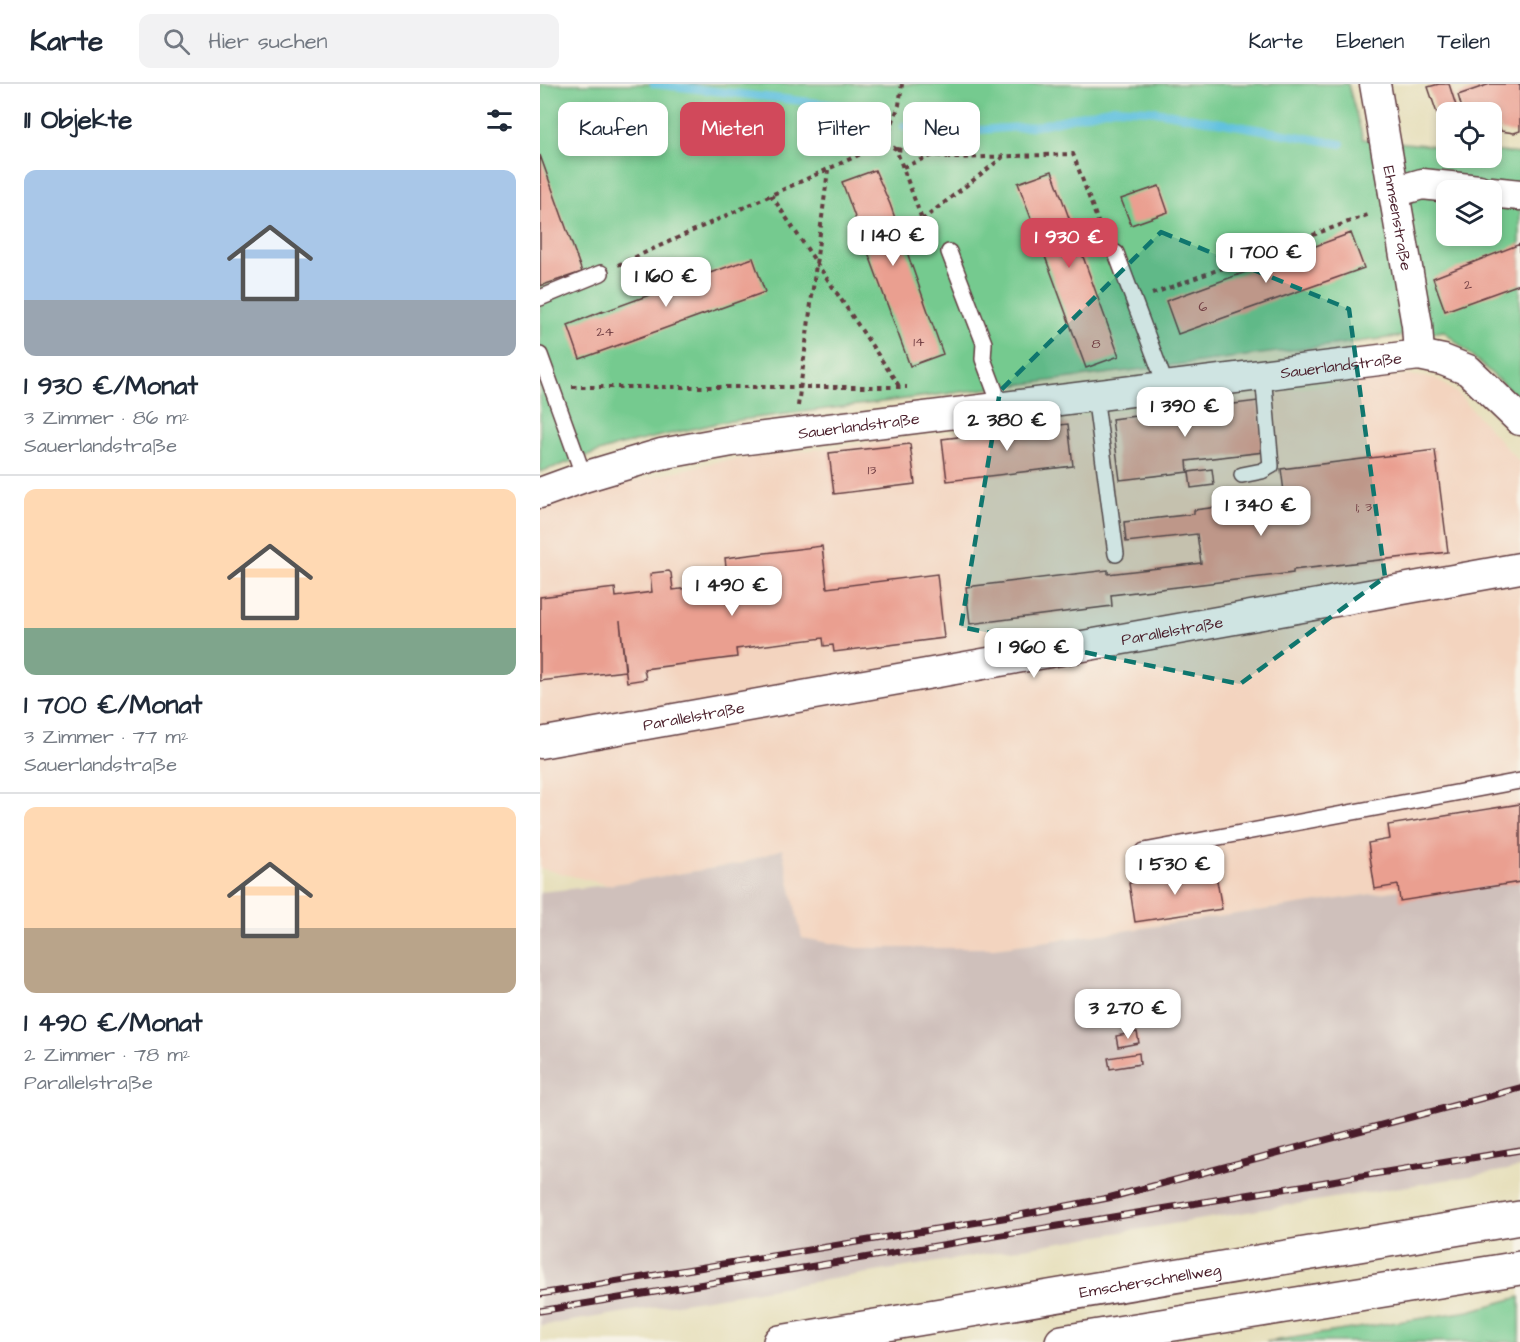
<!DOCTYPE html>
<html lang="de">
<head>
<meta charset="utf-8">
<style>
	:root { --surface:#fff; --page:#f2f2f3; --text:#1f2937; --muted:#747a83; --line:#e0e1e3; --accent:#d1495b }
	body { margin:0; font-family:"Architects Daughter",sans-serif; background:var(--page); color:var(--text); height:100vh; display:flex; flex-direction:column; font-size:22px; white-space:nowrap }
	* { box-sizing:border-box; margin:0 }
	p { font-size:20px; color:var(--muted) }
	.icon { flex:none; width:33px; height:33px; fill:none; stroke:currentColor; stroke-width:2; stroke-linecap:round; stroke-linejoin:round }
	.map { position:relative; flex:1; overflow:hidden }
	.details { display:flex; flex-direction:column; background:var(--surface); width:540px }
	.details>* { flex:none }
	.guide { position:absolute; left:18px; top:18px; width:570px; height:54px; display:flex; gap:12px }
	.tools { position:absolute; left:896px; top:18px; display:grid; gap:12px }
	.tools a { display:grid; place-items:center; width:66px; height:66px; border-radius:12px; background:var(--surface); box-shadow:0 3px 9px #0003; font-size:30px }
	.price { position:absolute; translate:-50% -51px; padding:0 14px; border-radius:12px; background:#fff; color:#222; font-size:20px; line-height:39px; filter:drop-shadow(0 2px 3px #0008) }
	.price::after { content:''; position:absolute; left:50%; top:36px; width:18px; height:14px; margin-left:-9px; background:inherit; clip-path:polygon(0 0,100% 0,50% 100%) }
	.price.current { background:var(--accent); color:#fff }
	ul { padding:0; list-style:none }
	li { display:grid; align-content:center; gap:12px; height:318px; padding:0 24px }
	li+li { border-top:2px solid var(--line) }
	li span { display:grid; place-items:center; height:186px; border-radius:12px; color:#555 }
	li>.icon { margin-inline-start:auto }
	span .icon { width:108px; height:108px; fill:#fffc; stroke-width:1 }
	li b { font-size:26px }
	h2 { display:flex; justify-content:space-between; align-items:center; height:72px; padding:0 24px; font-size:26px }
	.tag { padding:0 21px; border-radius:12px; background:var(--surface); box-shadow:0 3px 9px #0003; font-size:21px; line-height:54px }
	.tag.current { background:var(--accent); color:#fff }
	header { display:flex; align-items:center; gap:36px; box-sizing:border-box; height:84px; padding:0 30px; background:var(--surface); border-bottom:2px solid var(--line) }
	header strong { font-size:28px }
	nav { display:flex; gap:33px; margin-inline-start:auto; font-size:21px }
	.search { width:420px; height:54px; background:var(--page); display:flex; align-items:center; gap:15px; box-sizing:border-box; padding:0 21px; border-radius:12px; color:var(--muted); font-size:22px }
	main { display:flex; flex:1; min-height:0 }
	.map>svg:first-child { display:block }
	.built { fill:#f3d4bf }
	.industrial { fill:#cfc0bb }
	.green { fill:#74ca8f; stroke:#5f745d; stroke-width:1.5; fill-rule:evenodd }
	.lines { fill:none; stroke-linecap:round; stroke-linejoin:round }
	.stream { stroke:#60c1df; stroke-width:8 }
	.building { fill:#ea9f90 }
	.service-casing { stroke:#623c41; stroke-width:18 }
	.minor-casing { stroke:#623c41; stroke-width:33 }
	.motorway-casing { stroke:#623c41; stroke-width:36 }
	.path { stroke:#623c41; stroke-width:4; stroke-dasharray:4.5 4.5; stroke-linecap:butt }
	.service { stroke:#fff; stroke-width:15 }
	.minor { stroke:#fff; stroke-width:30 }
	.motorway { stroke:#fff; stroke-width:33 }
	.rail-casing { stroke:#4a1f2b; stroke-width:7 }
	.rail { stroke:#f7f3e8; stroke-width:4.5; stroke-dasharray:14; stroke-linecap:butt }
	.marked { fill:#0f766e; fill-opacity:0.2; stroke:#0f766e; stroke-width:4.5; stroke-dasharray:12 8; stroke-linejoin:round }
	.labels { text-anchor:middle; stroke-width:4.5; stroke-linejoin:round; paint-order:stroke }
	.number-label { font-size:14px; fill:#723f44 }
	.street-label { font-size:16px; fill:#4a1f2b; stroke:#f7f3e8 }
</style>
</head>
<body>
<header>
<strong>Karte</strong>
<div class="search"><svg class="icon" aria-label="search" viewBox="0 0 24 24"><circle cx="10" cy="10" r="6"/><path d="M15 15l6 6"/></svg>Hier suchen</div>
<nav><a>Karte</a><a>Ebenen</a><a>Teilen</a></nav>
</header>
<main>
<section class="details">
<h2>11 Objekte<svg class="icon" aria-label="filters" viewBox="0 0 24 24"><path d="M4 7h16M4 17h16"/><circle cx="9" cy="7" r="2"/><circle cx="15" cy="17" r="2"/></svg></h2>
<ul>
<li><span style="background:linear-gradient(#a9c7e8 70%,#9aa5b1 0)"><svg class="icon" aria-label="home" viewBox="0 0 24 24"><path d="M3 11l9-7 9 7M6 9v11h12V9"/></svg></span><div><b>1 930 €/Monat</b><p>3 Zimmer · 86 m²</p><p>Sauerlandstraße</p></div></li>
<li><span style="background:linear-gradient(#ffd9b3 75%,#7fa58c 0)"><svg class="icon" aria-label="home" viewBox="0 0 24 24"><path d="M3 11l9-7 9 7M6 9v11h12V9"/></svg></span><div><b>1 700 €/Monat</b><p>3 Zimmer · 77 m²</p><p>Sauerlandstraße</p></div></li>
<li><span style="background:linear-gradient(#ffd9b3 65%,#b9a48a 0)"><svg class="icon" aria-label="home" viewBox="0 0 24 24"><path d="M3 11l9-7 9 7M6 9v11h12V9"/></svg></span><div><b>1 490 €/Monat</b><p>2 Zimmer · 78 m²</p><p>Parallelstraße</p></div></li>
</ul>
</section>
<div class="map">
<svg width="980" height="1258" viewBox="0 0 980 1258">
	<rect width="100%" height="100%" fill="#f7f3e8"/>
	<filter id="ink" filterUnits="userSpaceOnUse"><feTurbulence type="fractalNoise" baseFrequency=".0167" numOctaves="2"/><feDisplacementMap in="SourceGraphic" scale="12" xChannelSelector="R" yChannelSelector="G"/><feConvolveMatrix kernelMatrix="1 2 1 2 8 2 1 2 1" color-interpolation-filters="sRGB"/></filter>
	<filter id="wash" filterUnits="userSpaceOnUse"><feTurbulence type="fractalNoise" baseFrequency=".008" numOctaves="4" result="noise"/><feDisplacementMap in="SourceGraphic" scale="24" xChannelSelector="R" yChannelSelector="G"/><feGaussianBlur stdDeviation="1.35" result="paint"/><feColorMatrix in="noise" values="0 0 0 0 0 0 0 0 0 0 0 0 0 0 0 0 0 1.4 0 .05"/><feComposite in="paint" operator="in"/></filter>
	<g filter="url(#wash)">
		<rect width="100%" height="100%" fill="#e7e0bd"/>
		<path class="built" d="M 867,291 L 895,294 L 918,310 L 980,379 L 980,788 L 570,849 L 455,864 L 318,864 L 261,854 L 242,765 L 200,780 L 68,801 L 0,784 L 0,426 L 65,404 L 175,378 Z"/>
		<path class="industrial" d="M 242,765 L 262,854 L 318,864 L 455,864 L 570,849 L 980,788 L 980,1084 L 0,1242 L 0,808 L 68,801 L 200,780 Z"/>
		<path class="green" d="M 0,0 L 808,0 L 823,55 L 906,63 L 906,74 L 951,74 L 951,67 L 980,70 L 980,315 L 904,247 L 183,338 L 77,362 L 0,388 ZM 906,106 L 951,106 L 951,152 L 906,152 Z
			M 980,1213 L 980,1258 L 726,1258 L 929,1227 Z"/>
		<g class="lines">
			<path class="stream" d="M 114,0 L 313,23 L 331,32
				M 364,42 L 412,48 L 496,42 L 574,24 L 609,26 L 801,60"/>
		</g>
		<g id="blocks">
			<path class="building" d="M 899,0 L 909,0 L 918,28 L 906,28 L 906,43 L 902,44 L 888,3 Z
				M 950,0 L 980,0 L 980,47 L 974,49 L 961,47 L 959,41 L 951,37 L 951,28 L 923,28 L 918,11 Z
				M 0,71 L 42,188 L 0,202 Z
				M 335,86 L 350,120 L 403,270 L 370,282 L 302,98 Z
				M 512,87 L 579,272 L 546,284 L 478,99 Z
				M 619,102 L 628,128 L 591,141 L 581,115 Z
				M 811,149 L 824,184 L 638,250 L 626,217 L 714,185 L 713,183 L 724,181 Z
				M 980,160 L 980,200 L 905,227 L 893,194 Z
				M 213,174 L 225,208 L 40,275 L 28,241 L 63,227 L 63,228 L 115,209 L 115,208 Z
				M 718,317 L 724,368 L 647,377 L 648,388 L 580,396 L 572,335 Z
				M 528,340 L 533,382 L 407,397 L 402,355 Z
				M 370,360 L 375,400 L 294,410 L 289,369 Z
				M 895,366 L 908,468 L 753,486 L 753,489 L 571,511 L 572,522 L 430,540 L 426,503 L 568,486 L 568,490 L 661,479 L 657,450 L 586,458 L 584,438 L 654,430 L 654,426 L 745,415 L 741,385 Z
				M 672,385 L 674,401 L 651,404 L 649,388 Z
				M 282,462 L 287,504 L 397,490 L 404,554 L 294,568 L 293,561 L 284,562 L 283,554 L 196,565 L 197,573 L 104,585 L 106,595 L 87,598 L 80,537 L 85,587 L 0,597 L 0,513 L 75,504 L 76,513 L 112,508 L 110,491 L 112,489 L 129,487 L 131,489 L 133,506 L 188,499 L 185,474 Z
				M 980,720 L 980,798 L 860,817 L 858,801 L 835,805 L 828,759 L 850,755 L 848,741 Z
				M 675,785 L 682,825 L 595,838 L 589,799 Z
				M 597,948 L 599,959 L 578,963 L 576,952 Z
				M 599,969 L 600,980 L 570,985 L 568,974 Z"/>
		</g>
	</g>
	<g filter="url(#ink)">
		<use href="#blocks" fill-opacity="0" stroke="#623c41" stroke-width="1.5"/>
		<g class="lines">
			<defs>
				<path id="service" d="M 409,168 L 444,259 L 443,275 L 461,323
					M 576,169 L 626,302
					M 0,214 L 61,189
					M 0,271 L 44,393
					M 555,311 L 576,470
					M 702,391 L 722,387 L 731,382 L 723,290
					M 604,767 L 980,697"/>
				<g id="minor">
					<path id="s1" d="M 835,0 L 877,241 L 879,271"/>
					<path d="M 854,108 L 882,100 L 939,106"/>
					<path d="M 951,108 L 980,111"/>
					<path id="s2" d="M 0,409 L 44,393 L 121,370 L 192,357 L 879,271 L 903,276 L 928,286 L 980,336"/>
					<path id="s3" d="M 0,659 L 980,484"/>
				</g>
				<g id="motorway">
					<path id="s4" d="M 240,1258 L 980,1134"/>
					<path d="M 522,1258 L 980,1184"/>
				</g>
			</defs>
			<use href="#service" class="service-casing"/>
			<use href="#minor" class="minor-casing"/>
			<use href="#motorway" class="motorway-casing"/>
			<path class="path" d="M 345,59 L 356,65 L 391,160
				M 357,65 L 394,71
				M 363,83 L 394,71 L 416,74 L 533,70 L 564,154
				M 231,111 L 361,305
				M 382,136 L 463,73
				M 78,181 L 345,59 L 359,21 L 362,0
				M 612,210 L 830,130
				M 32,303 L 367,303
				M 258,322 L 288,86"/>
			<use href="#service" class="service"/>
			<use href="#minor" class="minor"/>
			<use href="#motorway" class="motorway"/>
			<defs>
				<path id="rail" d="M 0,1210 L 469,1133 L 568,1114 L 980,1004
					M 0,1227 L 980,1066"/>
			</defs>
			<use href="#rail" class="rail-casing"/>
			<use href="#rail" class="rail"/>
		</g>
	</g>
	<path class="marked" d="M 621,148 L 809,225 L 845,493 L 700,600 L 421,543 L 460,307 Z"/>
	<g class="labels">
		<g class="number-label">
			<text x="928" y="205">2</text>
			<text x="663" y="227">6</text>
			<text x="65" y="252">24</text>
			<text x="379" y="262">14</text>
			<text x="556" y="264">8</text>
			<text x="332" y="390">13</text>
			<text x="824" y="427">1; 3</text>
		</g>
		<g class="street-label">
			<text dy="6" stroke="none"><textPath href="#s1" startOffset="136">Ehmsenstraße</textPath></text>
			<text dy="6" stroke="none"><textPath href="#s2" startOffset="813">Sauerlandstraße</textPath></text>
			<text dy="6" stroke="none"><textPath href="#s2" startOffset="327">Sauerlandstraße</textPath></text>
			<text dy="6" stroke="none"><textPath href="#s3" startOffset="642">Parallelstraße</textPath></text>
			<text dy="6" stroke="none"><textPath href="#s3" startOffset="156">Parallelstraße</textPath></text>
			<text dy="6" stroke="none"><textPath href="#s4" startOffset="375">Emscherschnellweg</textPath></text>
		</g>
	</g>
</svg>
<div class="tools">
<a><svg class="icon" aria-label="locate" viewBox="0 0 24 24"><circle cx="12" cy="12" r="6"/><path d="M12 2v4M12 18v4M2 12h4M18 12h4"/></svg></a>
<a><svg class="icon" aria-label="layers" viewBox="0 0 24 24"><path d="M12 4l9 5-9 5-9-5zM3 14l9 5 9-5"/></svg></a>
</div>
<b class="price" style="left:353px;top:183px">1 140 €</b>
<b class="price current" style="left:529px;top:185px">1 930 €</b>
<b class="price" style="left:726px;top:200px">1 700 €</b>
<b class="price" style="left:126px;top:224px">1 160 €</b>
<b class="price" style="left:645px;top:354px">1 390 €</b>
<b class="price" style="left:467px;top:368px">2 380 €</b>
<b class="price" style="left:721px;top:453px">1 340 €</b>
<b class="price" style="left:192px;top:533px">1 490 €</b>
<b class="price" style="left:494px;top:595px">1 960 €</b>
<b class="price" style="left:635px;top:812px">1 530 €</b>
<b class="price" style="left:588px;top:956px">3 270 €</b>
<div class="guide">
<a class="tag">Kaufen</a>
<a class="tag current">Mieten</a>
<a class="tag">Filter</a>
<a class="tag">Neu</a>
</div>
</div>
</main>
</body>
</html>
